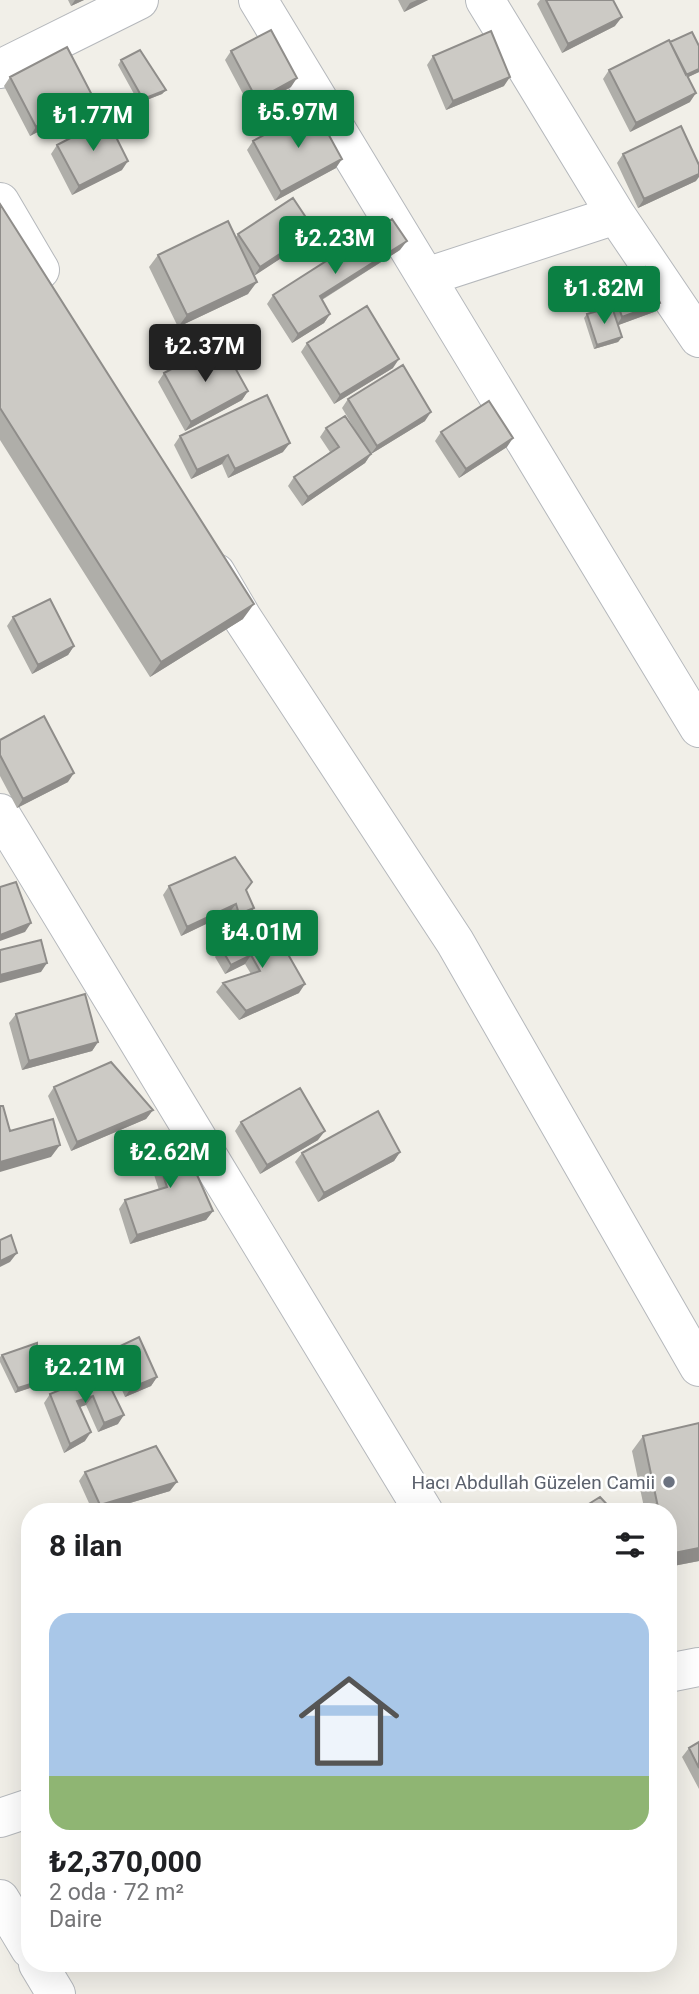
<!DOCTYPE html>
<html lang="tr">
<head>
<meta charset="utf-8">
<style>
	:root { --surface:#fff; --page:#f6f6f6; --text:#202124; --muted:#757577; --line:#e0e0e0; --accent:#0b8043 }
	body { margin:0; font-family:Roboto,sans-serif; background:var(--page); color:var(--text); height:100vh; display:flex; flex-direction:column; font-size:26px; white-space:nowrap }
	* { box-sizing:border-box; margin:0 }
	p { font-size:23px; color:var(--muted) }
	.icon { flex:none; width:38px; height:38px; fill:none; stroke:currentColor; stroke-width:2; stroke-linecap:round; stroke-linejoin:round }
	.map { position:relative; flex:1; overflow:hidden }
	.details { position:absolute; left:21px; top:1503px; width:656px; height:469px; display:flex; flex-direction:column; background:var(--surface); border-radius:28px; box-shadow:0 7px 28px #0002 }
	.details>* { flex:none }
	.price { position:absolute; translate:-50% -60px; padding:0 16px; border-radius:7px; background:var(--accent); color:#fff; font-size:23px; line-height:46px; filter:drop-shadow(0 2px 4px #0008) }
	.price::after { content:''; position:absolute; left:50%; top:42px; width:21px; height:16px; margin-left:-10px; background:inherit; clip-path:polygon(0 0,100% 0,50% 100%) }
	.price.active { background:#222; color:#fff }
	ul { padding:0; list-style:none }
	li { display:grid; align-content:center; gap:14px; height:371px; padding:0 28px }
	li+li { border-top:2px solid var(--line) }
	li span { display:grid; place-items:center; height:217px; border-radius:21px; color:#555 }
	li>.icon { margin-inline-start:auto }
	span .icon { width:126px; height:126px; fill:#fffc; stroke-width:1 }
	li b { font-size:30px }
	h2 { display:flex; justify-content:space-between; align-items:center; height:84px; padding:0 28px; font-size:30px }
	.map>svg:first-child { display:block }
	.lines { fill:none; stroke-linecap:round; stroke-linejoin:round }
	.minor-casing { stroke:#b5b8bc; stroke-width:40 }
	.minor { stroke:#fff; stroke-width:38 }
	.wall { fill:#afaea9 }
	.shaded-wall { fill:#8f8d8a }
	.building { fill:#cccac5; stroke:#8f8d8a; stroke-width:2 }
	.worship-dot { fill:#6b7280; stroke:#fff; stroke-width:2.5 }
	.labels { text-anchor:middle; stroke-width:5; stroke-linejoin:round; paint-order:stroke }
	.worship-label { font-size:19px; fill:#5b616d; stroke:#fff; text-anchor:end }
</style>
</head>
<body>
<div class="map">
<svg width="699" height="1994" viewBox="0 0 699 1994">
	<rect width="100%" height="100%" fill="#f1efe8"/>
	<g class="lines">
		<defs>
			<path id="minor" d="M 258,0 L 699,728
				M 485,0 L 616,215 L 699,338
				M 0,69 L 139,0
				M 0,202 L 40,270
				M 426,277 L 616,215
				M 216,573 L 243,619 L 455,942 L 699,1367
				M 0,813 L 424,1512
				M 668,1673 L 699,1667
				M 0,1818 L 30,1808
				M 0,1899 L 30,1949
				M 38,1964 L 56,1994"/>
		</defs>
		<use href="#minor" class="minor-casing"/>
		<use href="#minor" class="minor"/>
	</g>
	<path class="wall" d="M 68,0 L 84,0 L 71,6 Z
		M 398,0 L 428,0 L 404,12 Z
		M 540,0 L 613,0 L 615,26 L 562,53 L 537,4 Z
		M 670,42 L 699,46 L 699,72 L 688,77 L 690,102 L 630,132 L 603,79 L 609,70 Z
		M 231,51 L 291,87 L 251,109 L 225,60 Z
		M 433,56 L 504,86 L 446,110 L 427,65 Z
		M 121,60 L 166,90 L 162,94 L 139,103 L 118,65 Z
		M 10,77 L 93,97 L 87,106 L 30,136 L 4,86 Z
		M 253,141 L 336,168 L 275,201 L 247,150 Z
		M 57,145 L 122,170 L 72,195 L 51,154 Z
		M 623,154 L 696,181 L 638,208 L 617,163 Z
		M 0,204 L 243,619 L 150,677 L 0,440 Z
		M 315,231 L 309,240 L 254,275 L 248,294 L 178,327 L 149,267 L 158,255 L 236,237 L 238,234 Z
		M 400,250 L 322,300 L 330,314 L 324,323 L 292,343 L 267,304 L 273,295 Z
		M 610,280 L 654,312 L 618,325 L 622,337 L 618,342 L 594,349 L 584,318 L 587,314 L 610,307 L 604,289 Z
		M 307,343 L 393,368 L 334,404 L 301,352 Z
		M 212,364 L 248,391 L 242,400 L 185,431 L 158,382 L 164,373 Z
		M 348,399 L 425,421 L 371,454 L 365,463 L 302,506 L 288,486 L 294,477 L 330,452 L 320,437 L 326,428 L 361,440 L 342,408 Z
		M 441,432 L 507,447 L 459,478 L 435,441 Z
		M 180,436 L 283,452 L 228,478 L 222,464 L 191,479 L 174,445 Z
		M 13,617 L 74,646 L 68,655 L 32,674 L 7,626 Z
		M 0,740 L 68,782 L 17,808 L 0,776 Z
		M 169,886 L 246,890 L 248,917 L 233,923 L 229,913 L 181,936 L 163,895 Z
		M 273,928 L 299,993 L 239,1020 L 216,992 L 223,983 L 251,974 L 245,964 L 225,974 L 215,957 L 221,948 Z
		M 16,1014 L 98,1042 L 92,1051 L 22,1070 L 9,1023 Z
		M 54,1087 L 153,1110 L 146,1119 L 71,1151 L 48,1096 Z
		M 241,1122 L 318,1140 L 260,1174 L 235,1131 Z
		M 152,1141 L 213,1211 L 206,1220 L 130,1244 L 119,1209 L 125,1200 L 159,1190 L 146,1150 Z
		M 400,1152 L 394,1161 L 318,1202 L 295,1162 L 302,1153 Z
		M 114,1349 L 157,1377 L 151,1386 L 125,1397 L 108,1358 Z
		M 2,1355 L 37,1382 L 33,1387 L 15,1393 L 0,1362 L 0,1357 Z
		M 103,1372 L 118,1424 L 98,1432 L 86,1405 L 80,1407 L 85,1441 L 64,1453 L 44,1403 L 50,1394 Z
		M 699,1423 L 699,1561 L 668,1567 L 668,1512 L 645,1512 L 632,1451 L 643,1436 Z
		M 85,1472 L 170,1491 L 100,1512 L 93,1512 L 79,1481 Z
		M 699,1742 L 699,1789 L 682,1757 L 689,1748 Z"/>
	<path class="shaded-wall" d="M 75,0 L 84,0 L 71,6 Z
		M 417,0 L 428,0 L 404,12 L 410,3 Z
		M 622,17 L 615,26 L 562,53 L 568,44 Z
		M 699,69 L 699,72 L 680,81 L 683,76 Z
		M 510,77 L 504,86 L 446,110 L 453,101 Z
		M 297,78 L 291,87 L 251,109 L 257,100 Z
		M 166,90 L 162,94 L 139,103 L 143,99 Z
		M 696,93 L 690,102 L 630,132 L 636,123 Z
		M 93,97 L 87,106 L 30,136 L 36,127 Z
		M 342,159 L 336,168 L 275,201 L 281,192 Z
		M 128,161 L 122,170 L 72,195 L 79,186 Z
		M 699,174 L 699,177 L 696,181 L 638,208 L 644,199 Z
		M 315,231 L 309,240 L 254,276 L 260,267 Z
		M 407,241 L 400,250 L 313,305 L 320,296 Z
		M 257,282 L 248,294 L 178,327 L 187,315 Z
		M 660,303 L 654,312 L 616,326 L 622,317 Z
		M 330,314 L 324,323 L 292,343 L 298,334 Z
		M 622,337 L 618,342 L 594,349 L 597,345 Z
		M 399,359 L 393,368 L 334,404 L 340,395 Z
		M 248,391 L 242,400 L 185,431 L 191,422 Z
		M 431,412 L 425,421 L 371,454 L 365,463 L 302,506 L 308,497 L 370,455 L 377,446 Z
		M 513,438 L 507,447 L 459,478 L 466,469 Z
		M 290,443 L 283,452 L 228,478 L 235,469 Z
		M 228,455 L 222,464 L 191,479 L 197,470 Z
		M 254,604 L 243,619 L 150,677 L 161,662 Z
		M 74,646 L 68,655 L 32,674 L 38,665 Z
		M 74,773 L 68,782 L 17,808 L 23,799 Z
		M 236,904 L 229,913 L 181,936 L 187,927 Z
		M 254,908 L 248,917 L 233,923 L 239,914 Z
		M 31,923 L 25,932 L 0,941 L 0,935 Z
		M 251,955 L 245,964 L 225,974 L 231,965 Z
		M 47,963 L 41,972 L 0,983 L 0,975 Z
		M 305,984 L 299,993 L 239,1020 L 246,1011 Z
		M 98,1042 L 92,1051 L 22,1070 L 29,1061 Z
		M 153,1110 L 146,1119 L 71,1151 L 77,1142 Z
		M 325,1131 L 318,1140 L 260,1174 L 267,1165 Z
		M 60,1145 L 51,1157 L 0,1172 L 0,1162 Z
		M 400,1152 L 394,1161 L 318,1202 L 324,1193 Z
		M 213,1211 L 206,1220 L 130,1244 L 137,1235 Z
		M 17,1253 L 10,1262 L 0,1267 L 0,1261 Z
		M 157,1377 L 151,1386 L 125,1397 L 131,1388 Z
		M 37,1382 L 33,1387 L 15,1393 L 18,1388 Z
		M 93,1396 L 86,1405 L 71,1410 L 77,1401 Z
		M 124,1415 L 118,1424 L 98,1432 L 104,1423 Z
		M 91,1432 L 85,1441 L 64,1453 L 70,1444 Z
		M 177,1482 L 170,1491 L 100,1512 L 95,1512 L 100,1505 Z
		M 699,1548 L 699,1561 L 668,1567 L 669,1554 Z"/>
	<path class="building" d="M 546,0 L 613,0 L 622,17 L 568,44 Z
		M 271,30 L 297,78 L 257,100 L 231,51 Z
		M 491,31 L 510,77 L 453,101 L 433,56 Z
		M 692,32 L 699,46 L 699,69 L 686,75 L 670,42 Z
		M 669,40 L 696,93 L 636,123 L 609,70 Z
		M 67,47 L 93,97 L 36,127 L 10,77 Z
		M 140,50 L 166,90 L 143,99 L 121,60 Z
		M 314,108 L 342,159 L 281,192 L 253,141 Z
		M 107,119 L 128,161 L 79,186 L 57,145 Z
		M 681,126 L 699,165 L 699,174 L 644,199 L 623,154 Z
		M 293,198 L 315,231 L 260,267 L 238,234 Z
		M 0,204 L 254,604 L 161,662 L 0,408 Z
		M 392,219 L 407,241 L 320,296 L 330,314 L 298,334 L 273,295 Z
		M 228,221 L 257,282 L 187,315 L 158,255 Z
		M 645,267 L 660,303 L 622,317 L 610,280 Z
		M 367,306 L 399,359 L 340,395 L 307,343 Z
		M 612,307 L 622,337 L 597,345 L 587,314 Z
		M 205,351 L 212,364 L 228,355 L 248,391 L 191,422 L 164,373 Z
		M 403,365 L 431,412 L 377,446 L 348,399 Z
		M 267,395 L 290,443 L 235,469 L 228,455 L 197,470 L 180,436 Z
		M 489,401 L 513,438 L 466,469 L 441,432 Z
		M 345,416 L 371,454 L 308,497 L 294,477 L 339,447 L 326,428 Z
		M 50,599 L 74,646 L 38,665 L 13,617 Z
		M 44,716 L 74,773 L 23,799 L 0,755 L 0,740 Z
		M 235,857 L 252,882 L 246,890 L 254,908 L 239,914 L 236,904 L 187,927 L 169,886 Z
		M 16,882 L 31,923 L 0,935 L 0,887 Z
		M 273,928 L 305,984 L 246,1011 L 223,983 L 260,971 L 251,955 L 231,965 L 221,948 Z
		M 41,940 L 47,963 L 0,975 L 0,950 Z
		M 85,994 L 98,1042 L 29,1061 L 16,1014 Z
		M 111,1062 L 153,1110 L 77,1142 L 54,1087 Z
		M 300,1088 L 325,1131 L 267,1165 L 241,1122 Z
		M 0,1106 L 3,1106 L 10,1131 L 53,1119 L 60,1145 L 0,1162 Z
		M 378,1111 L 400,1152 L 324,1193 L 302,1153 Z
		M 178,1132 L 213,1211 L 137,1235 L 125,1200 L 167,1187 L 152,1141 Z
		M 11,1235 L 17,1253 L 0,1261 L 0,1240 Z
		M 139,1337 L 157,1377 L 131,1388 L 114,1349 Z
		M 37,1343 L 37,1382 L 18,1388 L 2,1355 Z
		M 103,1372 L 124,1415 L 104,1423 L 93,1396 L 77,1401 L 91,1432 L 70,1444 L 50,1394 Z
		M 699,1423 L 699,1548 L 669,1554 L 668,1512 L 659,1512 L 643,1436 Z
		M 156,1446 L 177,1482 L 100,1505 L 85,1472 Z
		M 600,1497 L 614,1512 L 576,1512 Z
		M 412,1505 L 416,1512 L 388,1512 Z
		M 699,1742 L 699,1768 L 689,1748 Z"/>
	<circle class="worship-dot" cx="669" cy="1482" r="7"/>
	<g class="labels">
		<g class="worship-label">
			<text x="655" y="1489">Hacı Abdullah Güzelen Camii</text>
		</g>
	</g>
</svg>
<b class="price" style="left:298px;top:150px">₺5.97M</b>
<b class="price" style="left:93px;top:153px">₺1.77M</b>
<b class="price" style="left:335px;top:276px">₺2.23M</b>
<b class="price" style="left:604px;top:326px">₺1.82M</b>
<b class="price active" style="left:205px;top:384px">₺2.37M</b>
<b class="price" style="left:262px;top:970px">₺4.01M</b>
<b class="price" style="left:170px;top:1190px">₺2.62M</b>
<b class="price" style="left:85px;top:1405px">₺2.21M</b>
<section class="details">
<h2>8 ilan<svg class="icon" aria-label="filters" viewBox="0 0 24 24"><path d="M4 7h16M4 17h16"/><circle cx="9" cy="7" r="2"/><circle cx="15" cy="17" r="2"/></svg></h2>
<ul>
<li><span style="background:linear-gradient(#a9c7e8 75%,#8fb573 0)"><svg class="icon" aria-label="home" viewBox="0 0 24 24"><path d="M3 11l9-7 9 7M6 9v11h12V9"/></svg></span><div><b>₺2,370,000</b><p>2 oda · 72 m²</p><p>Daire</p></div></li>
</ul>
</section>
</div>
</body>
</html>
